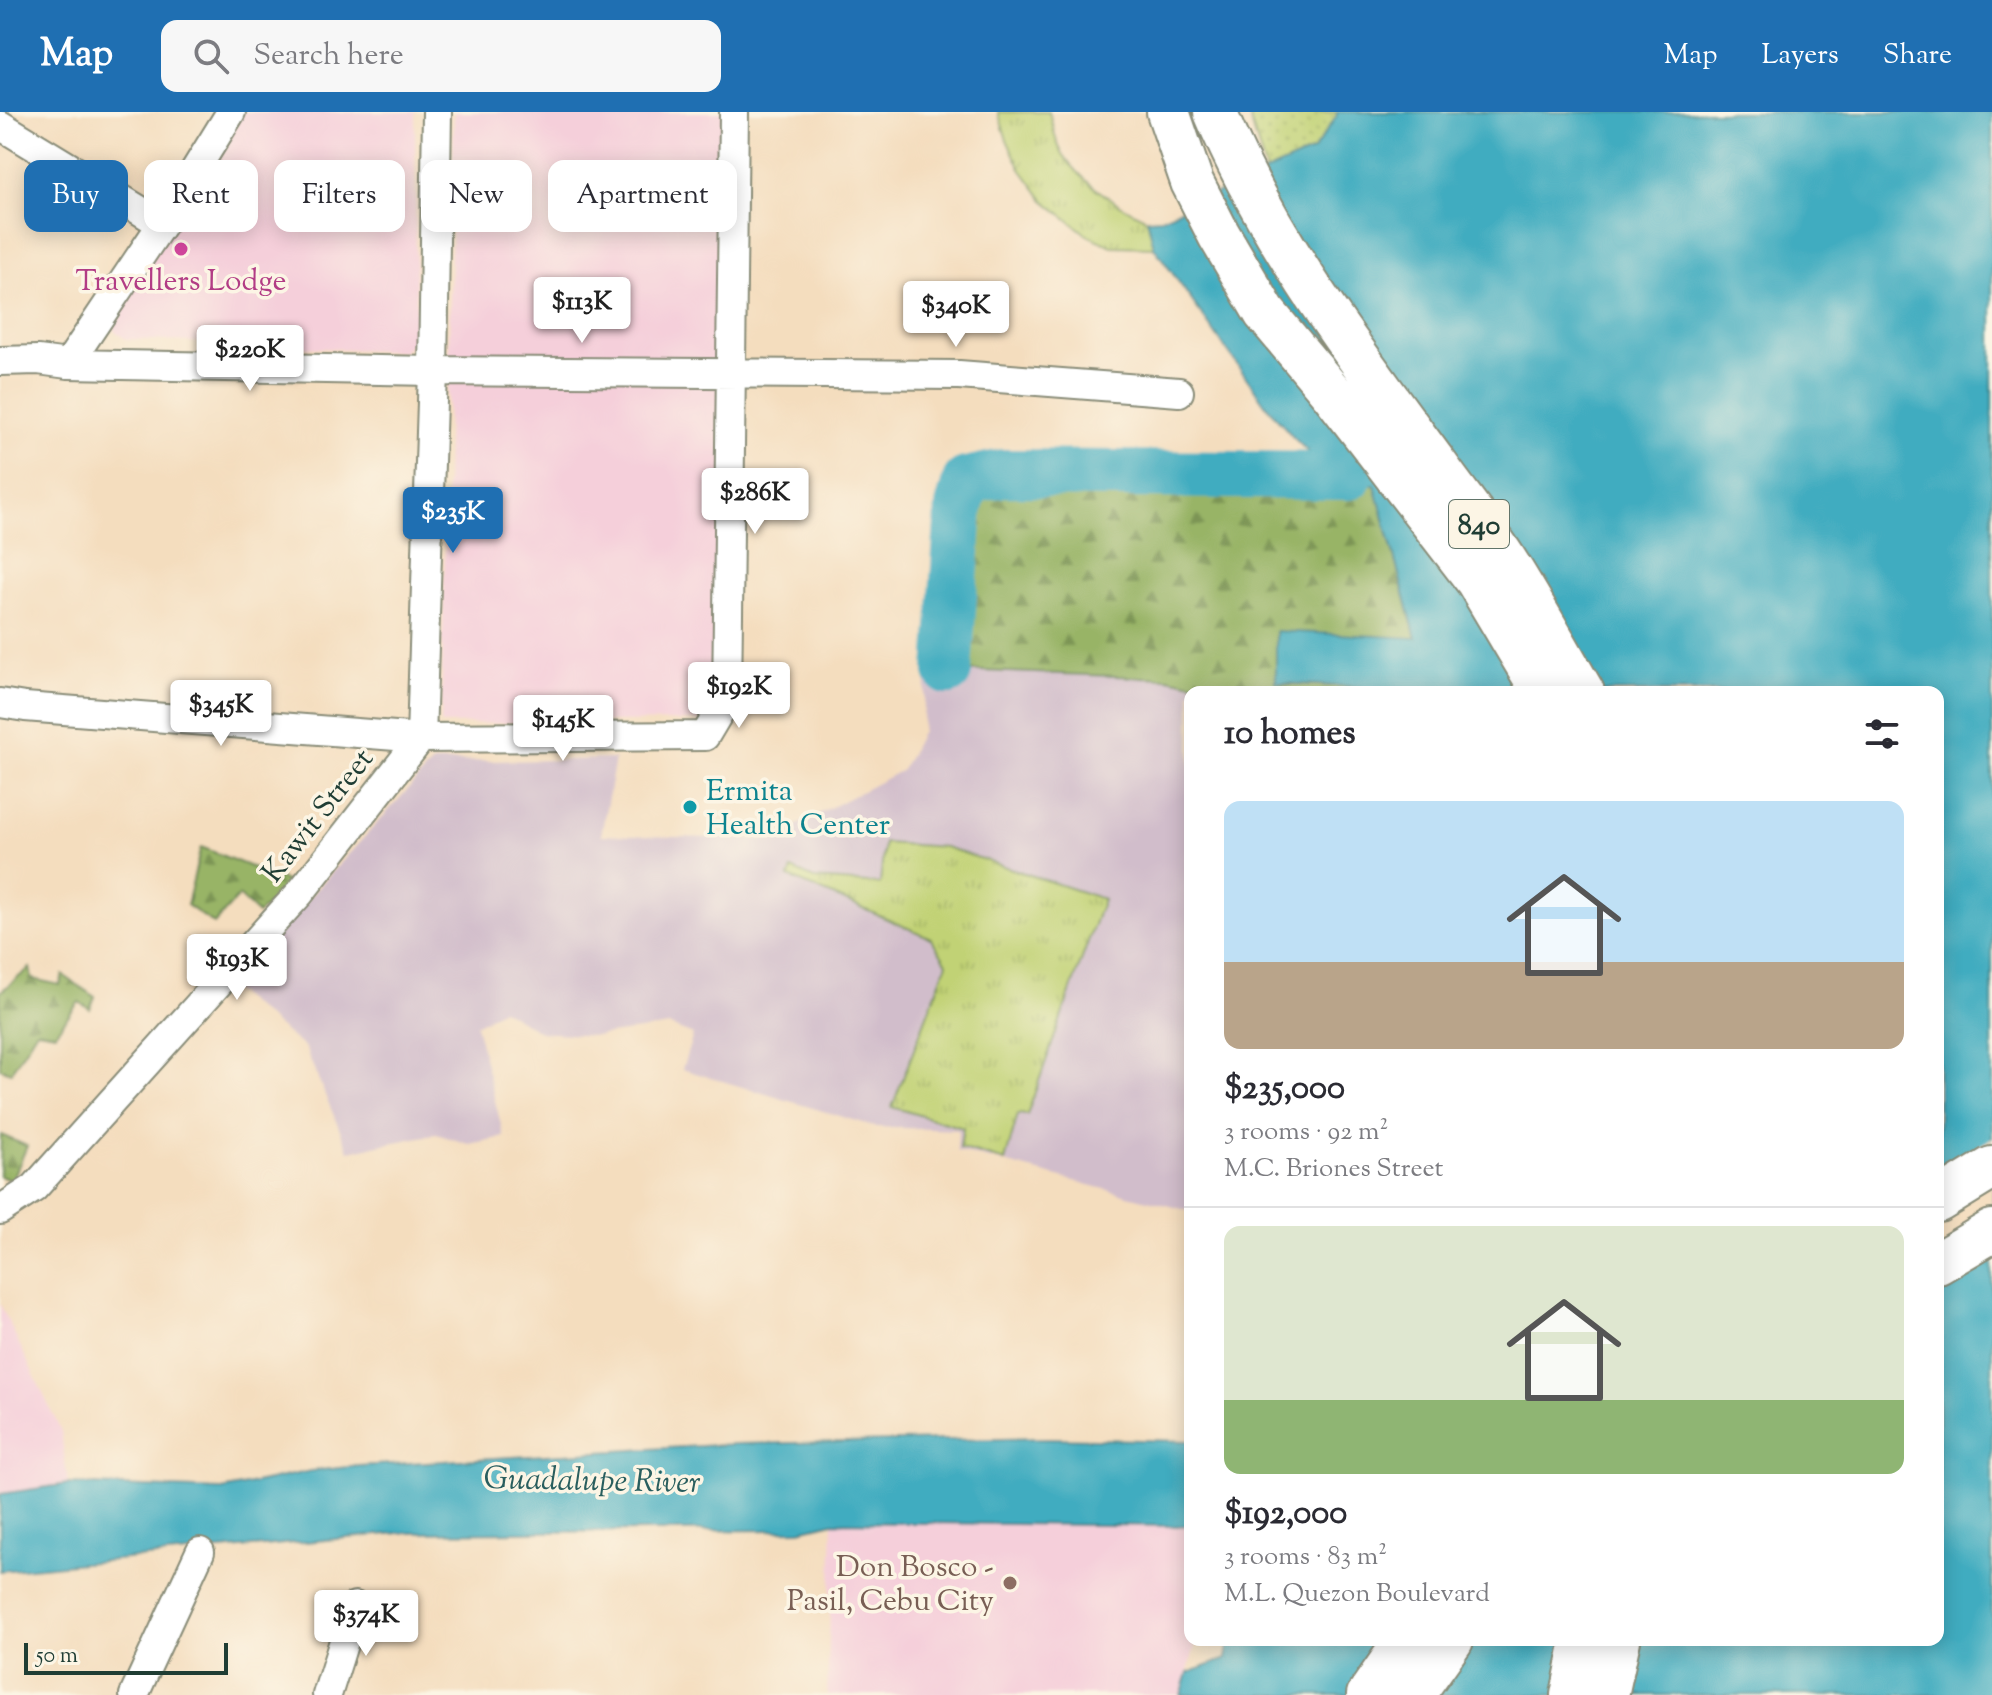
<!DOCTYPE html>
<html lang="en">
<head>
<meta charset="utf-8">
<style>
	:root { --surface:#fff; --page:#f7f7f7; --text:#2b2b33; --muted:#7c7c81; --line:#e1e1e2; --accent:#1f6fb2 }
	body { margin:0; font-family:"Sorts Mill Goudy",serif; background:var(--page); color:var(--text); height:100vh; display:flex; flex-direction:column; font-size:30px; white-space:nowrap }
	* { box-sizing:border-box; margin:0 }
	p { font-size:26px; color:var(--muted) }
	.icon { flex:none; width:44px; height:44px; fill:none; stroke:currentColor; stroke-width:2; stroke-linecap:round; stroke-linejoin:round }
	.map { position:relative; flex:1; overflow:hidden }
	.drawer { position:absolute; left:1184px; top:574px; width:760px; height:960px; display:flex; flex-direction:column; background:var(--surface); border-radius:16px; box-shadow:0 4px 20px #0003 }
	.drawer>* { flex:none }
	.top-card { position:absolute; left:24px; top:48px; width:760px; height:72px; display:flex; gap:16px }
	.scale { position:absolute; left:24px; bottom:20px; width:204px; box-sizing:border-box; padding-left:8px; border:4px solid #1f3d34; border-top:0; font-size:22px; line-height:28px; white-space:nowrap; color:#1f3d34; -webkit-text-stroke:6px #fcf5e5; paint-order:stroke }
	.price { position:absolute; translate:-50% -68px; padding:0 18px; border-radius:8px; background:#fff; color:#222; font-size:26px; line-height:52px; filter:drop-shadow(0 2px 4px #0008) }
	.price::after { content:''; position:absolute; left:50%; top:48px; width:24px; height:18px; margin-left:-12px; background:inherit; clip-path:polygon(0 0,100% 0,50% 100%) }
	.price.current { background:var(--accent); color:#fff }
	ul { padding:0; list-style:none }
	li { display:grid; align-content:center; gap:16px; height:424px; padding:0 40px }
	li+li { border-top:2px solid var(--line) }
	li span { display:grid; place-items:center; height:248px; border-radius:16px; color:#555 }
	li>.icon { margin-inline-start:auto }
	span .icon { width:144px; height:144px; fill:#fffc; stroke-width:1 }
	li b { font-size:34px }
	h2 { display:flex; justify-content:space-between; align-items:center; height:96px; padding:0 40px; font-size:34px }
	.tag { padding:0 28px; border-radius:16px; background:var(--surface); box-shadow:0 4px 20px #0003; font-size:28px; line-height:72px }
	.tag.current { background:var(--accent); color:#fff }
	header { display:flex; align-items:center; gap:48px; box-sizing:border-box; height:112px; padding:0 40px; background:var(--accent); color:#fff }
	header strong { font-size:38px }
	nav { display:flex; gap:44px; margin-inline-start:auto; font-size:28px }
	.search { width:560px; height:72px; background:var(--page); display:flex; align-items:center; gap:20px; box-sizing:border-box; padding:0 28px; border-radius:16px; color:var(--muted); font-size:30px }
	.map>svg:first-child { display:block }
	.built { fill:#f5cfda }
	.industrial { fill:#d1bdcb }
	.grass { fill:url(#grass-tufts); stroke:#708854; stroke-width:2 }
	.forest { fill:url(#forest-firs); stroke:#5c784d; stroke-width:2 }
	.park { fill:url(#park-dots); stroke:#708854; stroke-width:2 }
	.water { fill:#41acc0; stroke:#30747a; stroke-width:2 }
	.pier { fill:#f4ddbe }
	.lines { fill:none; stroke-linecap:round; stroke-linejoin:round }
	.river { stroke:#41acc0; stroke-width:48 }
	.minor-casing { stroke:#8a8d79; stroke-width:32 }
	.highway-casing { stroke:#8a8d79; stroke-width:46 }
	.minor { stroke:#fff; stroke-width:28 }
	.highway { stroke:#fff; stroke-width:42 }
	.hotel-dot { fill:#d1479c; stroke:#fcf5e5; stroke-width:3 }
	.culture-dot { fill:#0f9aa8; stroke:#fcf5e5; stroke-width:3 }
	.education-dot { fill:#8d6e63; stroke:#fcf5e5; stroke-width:3 }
	.labels { text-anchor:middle; stroke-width:7; stroke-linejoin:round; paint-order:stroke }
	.shield { fill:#fcf5e5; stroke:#617469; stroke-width:2 }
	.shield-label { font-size:28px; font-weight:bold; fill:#1f3d34 }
	.hotel-label { font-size:30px; fill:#b23c85; stroke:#fcf5e5 }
	.culture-label { font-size:30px; fill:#0d838f; stroke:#fcf5e5; text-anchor:start }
	.street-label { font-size:30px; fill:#1f3d34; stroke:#fcf5e5 }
	.education-label { font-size:30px; fill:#785e54; stroke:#fcf5e5; text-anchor:end }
	.water-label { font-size:32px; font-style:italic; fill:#295e5e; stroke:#fcf5e5 }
</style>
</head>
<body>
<header>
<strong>Map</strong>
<div class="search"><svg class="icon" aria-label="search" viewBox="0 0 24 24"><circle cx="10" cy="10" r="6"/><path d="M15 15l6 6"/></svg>Search here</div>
<nav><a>Map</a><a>Layers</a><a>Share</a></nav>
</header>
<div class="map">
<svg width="1992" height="1583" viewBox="0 0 1992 1583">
	<defs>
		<pattern id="grass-tufts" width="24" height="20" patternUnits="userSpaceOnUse" patternTransform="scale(2)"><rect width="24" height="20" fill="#c1d275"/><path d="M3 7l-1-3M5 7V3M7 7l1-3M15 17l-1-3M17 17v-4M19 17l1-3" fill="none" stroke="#a5b566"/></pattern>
		<pattern id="forest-firs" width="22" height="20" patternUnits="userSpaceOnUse" patternTransform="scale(2)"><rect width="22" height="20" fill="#98b466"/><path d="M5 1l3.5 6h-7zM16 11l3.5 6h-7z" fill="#7b9455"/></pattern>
		<pattern id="park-dots" width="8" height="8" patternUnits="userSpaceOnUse" patternTransform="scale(2)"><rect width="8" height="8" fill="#c1d275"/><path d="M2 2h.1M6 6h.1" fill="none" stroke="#a5b566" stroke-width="1.8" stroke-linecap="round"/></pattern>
	</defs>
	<rect width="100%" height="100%" fill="#fcf5e5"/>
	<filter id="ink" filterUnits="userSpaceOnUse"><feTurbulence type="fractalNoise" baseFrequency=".0125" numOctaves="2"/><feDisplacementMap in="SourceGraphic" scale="16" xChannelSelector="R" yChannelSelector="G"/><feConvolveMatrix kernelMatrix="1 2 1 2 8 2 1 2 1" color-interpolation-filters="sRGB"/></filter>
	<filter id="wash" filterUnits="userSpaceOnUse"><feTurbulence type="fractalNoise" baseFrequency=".006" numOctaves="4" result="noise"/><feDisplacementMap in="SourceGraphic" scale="32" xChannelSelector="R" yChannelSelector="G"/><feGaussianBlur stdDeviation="1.8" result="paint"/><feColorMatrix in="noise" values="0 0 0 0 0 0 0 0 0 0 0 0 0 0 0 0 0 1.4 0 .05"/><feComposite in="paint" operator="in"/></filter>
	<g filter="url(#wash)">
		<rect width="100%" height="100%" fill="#f4ddbe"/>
		<path class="built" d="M 240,0 L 415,0 L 416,203 L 415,227 L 403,240 L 126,227 L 115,220 L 112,208 Z
			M 454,0 L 729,0 L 721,579 L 699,609 L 441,612 Z
			M 0,1192 L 61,1319 L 68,1372 L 0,1382 Z
			M 833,1410 L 1190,1414 L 1190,1528 L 1197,1528 L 1181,1583 L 827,1583 Z"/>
		<path class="industrial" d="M 927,557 L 1168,566 L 1239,580 L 1190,580 L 1190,1099 L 957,1039 L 958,1018 L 876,1015 L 682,957 L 693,923 L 670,914 L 595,924 L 540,920 L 502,897 L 476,913 L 504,1025 L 469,1032 L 436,1022 L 349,1039 L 305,936 L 228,874 L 433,650 L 615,647 L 601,723 L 787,728 L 788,718 L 902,658 L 922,619 Z"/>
		<path class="grass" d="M 998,0 L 1049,0 C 1053,13 1055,31 1063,42 C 1083,72 1115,92 1147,107 L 1154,135 L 1111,134 L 1087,123 L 1044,88 L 1021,57 L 1007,28 Z
			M 884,731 L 945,735 L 1103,787 L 1027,1003 L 1018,1002 L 1005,1049 L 960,1036 L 963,1016 L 892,995 L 947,851 L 931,826 L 789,765 L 792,757 L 814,767 L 880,772 Z"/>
		<path class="forest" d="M 975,373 L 1375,373 L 1416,526 L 1277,571 L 1362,575 L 1363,580 L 1239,580 L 1168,566 L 956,558 Z
			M 201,735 L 291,771 L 258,802 L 239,784 L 214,812 L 187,793 Z
			M 30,856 L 32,867 L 60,873 L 63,863 L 95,885 L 90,897 L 79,890 L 55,921 L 37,918 L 11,960 L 0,956 L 0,880 Z
			M 1,1023 L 27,1034 L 12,1069 L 0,1064 Z"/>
		<path class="park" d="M 1248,0 L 1337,0 L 1337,5 L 1313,39 L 1266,60 Z"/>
		<path class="water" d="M 1337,0 L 1992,0 L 1992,1583 L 1181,1583 L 1188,1561 L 1226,1547 L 1229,1528 L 1938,1528 L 1938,580 L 1363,580 L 1361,575 L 1276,571 L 1276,519 L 1416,526 L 1375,373 L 1349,364 L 1309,341 L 1293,325 L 1265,292 L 1154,135 L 1147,107 L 1161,106 L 1313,39 L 1336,5 Z
			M 1049,1326 L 1190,1329 L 1190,1414 L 833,1410 L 800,1418 L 399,1421 L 0,1459 L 0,1382 L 68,1372 L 222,1378 L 311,1359 L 358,1354 L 735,1332 Z"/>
		<path class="pier" d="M 1992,1026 L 1992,1148 L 1938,1180 L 1938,1059 Z"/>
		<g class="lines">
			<path class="river" d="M 948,559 L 959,395 L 966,369 L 1003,361 L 1349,364"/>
		</g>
	</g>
	<g filter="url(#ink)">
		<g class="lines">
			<defs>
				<path id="minor" d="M 0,13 L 162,112
					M 0,249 L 38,248 L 68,252 L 433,259 L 959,263 L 1179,280
					M 68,252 L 162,112 L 231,0
					M 0,591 L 25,595 L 421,626 L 705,624 L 727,587 L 734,0
					M 421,626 L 433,259 L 437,0
					M 0,1098 L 34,1076 L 277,806 L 300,781 L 421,626
					M 134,1583 L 200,1440
					M 327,1583 L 355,1494"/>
				<path id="highway" d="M 1168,0 L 1192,70 L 1219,123 L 1265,201 L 1332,281 L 1477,469 L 1543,580
					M 1215,0 C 1269,130 1355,242 1438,355 C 1460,386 1485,416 1506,449 C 1533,491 1557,536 1583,580
					M 1938,1089 L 1992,1056
					M 1938,1151 L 1992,1119
					M 1368,1583 L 1406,1528
					M 1413,1583 L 1452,1528
					M 1572,1583 L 1583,1528
					M 1607,1583 L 1619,1528"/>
			</defs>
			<use href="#minor" class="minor-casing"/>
			<use href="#highway" class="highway-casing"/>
			<use href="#minor" class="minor"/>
			<use href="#highway" class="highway"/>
		</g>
	</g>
	<circle class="hotel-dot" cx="181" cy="137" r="8"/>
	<circle class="culture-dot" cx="690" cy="695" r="8"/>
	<circle class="education-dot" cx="1010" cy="1471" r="8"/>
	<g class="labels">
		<rect class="shield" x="1449" y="388" width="60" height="48" rx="6"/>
		<g class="shield-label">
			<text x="1479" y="422">840</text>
		</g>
		<g class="hotel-label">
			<text x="181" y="178">Travellers Lodge</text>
		</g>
		<g class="culture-label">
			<text x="706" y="688">Ermita<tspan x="706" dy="34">Health Center</tspan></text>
		</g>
		<g class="street-label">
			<text transform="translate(317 703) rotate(-52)" y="10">Kawit Street</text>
		</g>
		<g class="education-label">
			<text x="994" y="1464">Don Bosco -<tspan x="994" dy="34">Pasil, Cebu City</tspan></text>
		</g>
		<g class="water-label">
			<text transform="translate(592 1367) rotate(1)" y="11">Guadalupe River</text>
		</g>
	</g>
</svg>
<div class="scale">50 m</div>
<b class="price" style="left:582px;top:233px">$113K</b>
<b class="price" style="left:956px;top:237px">$340K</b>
<b class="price" style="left:250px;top:281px">$220K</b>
<b class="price" style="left:755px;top:424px">$286K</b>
<b class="price current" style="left:453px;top:443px">$235K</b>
<b class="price" style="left:739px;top:618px">$192K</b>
<b class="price" style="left:221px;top:636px">$345K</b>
<b class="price" style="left:563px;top:651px">$145K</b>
<b class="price" style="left:237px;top:890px">$193K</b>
<b class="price" style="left:366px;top:1546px">$374K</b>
<div class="top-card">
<a class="tag current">Buy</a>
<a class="tag">Rent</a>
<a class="tag">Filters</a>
<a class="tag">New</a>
<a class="tag">Apartment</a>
</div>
<section class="drawer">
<h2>10 homes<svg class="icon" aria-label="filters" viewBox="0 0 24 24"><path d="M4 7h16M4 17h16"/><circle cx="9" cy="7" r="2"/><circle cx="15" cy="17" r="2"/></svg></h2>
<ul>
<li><span style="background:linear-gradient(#bfe0f5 65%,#b9a48a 0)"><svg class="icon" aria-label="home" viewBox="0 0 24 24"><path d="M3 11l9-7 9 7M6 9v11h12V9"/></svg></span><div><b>$235,000</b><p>3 rooms · 92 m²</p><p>M.C. Briones Street</p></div></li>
<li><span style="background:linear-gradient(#dfe7d0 70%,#8fb573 0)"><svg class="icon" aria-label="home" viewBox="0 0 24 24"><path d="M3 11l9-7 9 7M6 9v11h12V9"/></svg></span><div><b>$192,000</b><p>3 rooms · 83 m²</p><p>M.L. Quezon Boulevard</p></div></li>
</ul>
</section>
</div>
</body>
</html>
